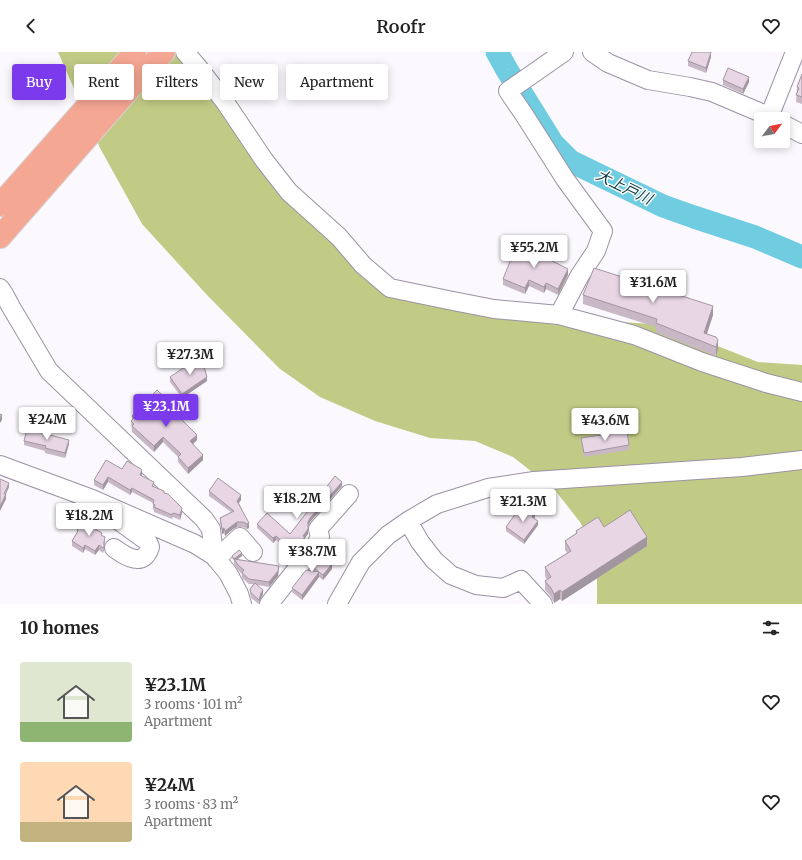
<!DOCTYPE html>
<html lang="en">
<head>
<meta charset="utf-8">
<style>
	:root { --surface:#fff; --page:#f6f6f6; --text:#222; --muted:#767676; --accent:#7c3aed }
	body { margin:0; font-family:Merriweather,"Noto Sans JP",serif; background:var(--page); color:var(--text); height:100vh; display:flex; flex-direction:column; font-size:15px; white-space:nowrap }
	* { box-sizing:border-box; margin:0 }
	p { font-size:13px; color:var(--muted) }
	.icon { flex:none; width:22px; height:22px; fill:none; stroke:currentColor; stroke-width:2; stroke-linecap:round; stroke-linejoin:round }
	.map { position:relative; height:552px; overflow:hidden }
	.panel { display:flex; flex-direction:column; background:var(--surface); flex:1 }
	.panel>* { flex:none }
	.top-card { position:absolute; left:12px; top:12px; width:400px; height:36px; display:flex; gap:8px }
	.needle { width:26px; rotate:58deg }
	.tools { position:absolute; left:754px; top:60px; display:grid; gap:8px }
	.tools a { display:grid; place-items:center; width:36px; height:36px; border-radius:4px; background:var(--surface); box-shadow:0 2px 10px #0003; font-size:20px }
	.price { position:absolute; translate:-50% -34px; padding:0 9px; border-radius:4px; background:#fff; color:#222; font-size:13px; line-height:26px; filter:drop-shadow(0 1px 2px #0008) }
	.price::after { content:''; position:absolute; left:50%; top:24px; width:12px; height:9px; margin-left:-6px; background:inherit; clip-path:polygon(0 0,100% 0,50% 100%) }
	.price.selected { background:var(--accent); color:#fff }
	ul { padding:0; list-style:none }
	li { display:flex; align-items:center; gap:12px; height:100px; padding:0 20px }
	li span { display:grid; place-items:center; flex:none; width:112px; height:80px; border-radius:4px; color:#555 }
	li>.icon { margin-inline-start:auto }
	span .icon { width:48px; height:48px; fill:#fffc; stroke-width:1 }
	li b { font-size:17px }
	h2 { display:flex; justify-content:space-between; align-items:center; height:48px; padding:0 20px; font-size:17px }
	.pill { padding:0 14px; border-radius:4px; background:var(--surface); box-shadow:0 2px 10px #0003; font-size:14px; line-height:36px }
	.pill.selected { background:var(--accent); color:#fff }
	header { display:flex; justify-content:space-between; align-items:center; height:52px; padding:0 20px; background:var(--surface); font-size:18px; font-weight:600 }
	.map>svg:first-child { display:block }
	.forest { fill:#c2cb85 }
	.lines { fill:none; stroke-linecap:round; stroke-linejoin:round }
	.river { stroke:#70cce0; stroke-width:23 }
	.minor-casing { stroke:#9b92a4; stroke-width:20 }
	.highway-casing { stroke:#d5d4d6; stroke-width:24 }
	.minor { stroke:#fff; stroke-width:18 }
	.highway { stroke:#f4a793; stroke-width:22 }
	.wall { fill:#c8b8c5 }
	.shaded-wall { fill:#a296a0 }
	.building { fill:#e8d6e5; stroke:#a296a0 }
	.labels { text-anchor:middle; stroke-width:3; stroke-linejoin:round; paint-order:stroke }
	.water-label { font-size:15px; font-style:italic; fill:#0f3b44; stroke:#fff }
</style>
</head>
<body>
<header><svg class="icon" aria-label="back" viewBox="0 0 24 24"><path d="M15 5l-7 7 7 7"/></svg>Roofr<svg class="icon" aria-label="heart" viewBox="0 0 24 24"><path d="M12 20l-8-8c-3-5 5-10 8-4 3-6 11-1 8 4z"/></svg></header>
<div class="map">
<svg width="802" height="552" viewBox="0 0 802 552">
	<rect width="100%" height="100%" fill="#fbf9fd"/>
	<path class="forest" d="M 58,0 L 175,0 L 226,62 L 350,190 L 399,231 L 574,267 L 652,272 L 705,289 L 758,310 L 802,313 L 802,552 L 597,552 L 597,527 L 594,499 L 580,470 L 554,437 L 513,405 L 475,389 L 430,386 L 375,369 L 320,345 L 280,317 L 207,243 L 142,172 L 100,96 Z"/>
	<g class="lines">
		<path class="river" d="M 497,0 L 507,18 L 553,92 L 570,109 L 663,154 L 694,165 L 755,185 L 802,205"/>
		<defs>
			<path id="minor" d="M 185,0 L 197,14 L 225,50 L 264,108 L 289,140 L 339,185 L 363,213 L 390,236 L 453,249 L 494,257 L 559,263 L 634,283 L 702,310 L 766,331 L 802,340
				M 592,0 L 608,11 L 648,28 L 690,35 L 712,40 L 759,60 L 773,67
				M 769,65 L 795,0
				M 783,72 L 802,82
				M 0,236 L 4,242 L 11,255 L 49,319 L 204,467 L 211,477 L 214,504
				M 559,263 L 580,223 L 596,199 L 603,179 L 565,127 L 525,64 L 508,39 L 564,0
				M 0,413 L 92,447 L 195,492 L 214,504 L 228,521 L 239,542 L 242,552
				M 408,469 L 420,490 L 434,508 L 451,523 L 476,533 L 503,536 L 521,528 L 543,552
				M 114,496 C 126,505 144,516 150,495 L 148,490 L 119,469 L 117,461
				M 216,507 L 240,485 L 253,500
				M 269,552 L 315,494 L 320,485 L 318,477 L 349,442
				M 337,552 L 361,510 L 388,483 L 408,469 L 437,452 L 488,436 L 534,429 L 742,415 L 802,408"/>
			<path id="highway" d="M 0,153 L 135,0
				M 0,185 L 139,26 L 164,0"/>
		</defs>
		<use href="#minor" class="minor-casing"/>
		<use href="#highway" class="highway-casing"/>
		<use href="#minor" class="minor"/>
		<use href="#highway" class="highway"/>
	</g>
	<path class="wall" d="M 711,5 L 706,21 L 688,14 L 688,9 Z
		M 802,22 L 802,52 L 796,50 L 797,35 Z
		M 723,28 L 749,30 L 743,42 L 723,33 Z
		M 568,223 L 558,243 L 546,237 L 544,241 L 529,234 L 525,242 L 503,233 L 503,227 Z
		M 583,243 L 713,263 L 707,282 L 718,297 L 716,304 L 656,280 L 656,275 L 583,252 Z
		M 170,325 L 207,329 L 182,346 L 170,330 Z
		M 175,360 L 197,388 L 193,392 L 203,408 L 188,422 L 178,410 L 178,405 L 163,390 L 154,400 L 132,380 L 131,369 L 132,368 L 132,364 Z
		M 581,386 L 629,393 L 629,398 L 584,405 L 581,390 Z
		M 24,389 L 69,392 L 65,406 L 45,401 L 45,399 L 24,393 Z
		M 122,417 L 142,423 L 142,424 L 154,435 L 164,441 L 182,461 L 180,468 L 173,465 L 172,467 L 154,460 L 154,458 L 153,457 L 153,451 L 132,440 L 130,443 L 108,430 L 103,438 L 94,433 L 94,428 Z
		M 342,434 L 310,470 L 308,474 L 308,482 L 305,486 L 305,490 L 294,504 L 276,488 L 273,491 L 257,476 L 257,472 L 290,482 Z
		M 209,439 L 241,448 L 239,451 L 249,476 L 247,477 L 243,475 L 237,475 L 233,477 L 225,484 L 224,481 L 222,482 L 221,476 L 220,471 L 220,466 L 231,460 L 209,444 Z
		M 521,459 L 535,465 L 534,466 L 538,473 L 524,492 L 506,479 L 506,475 Z
		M 604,475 L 647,494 L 562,549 L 560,547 L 554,551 L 551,545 L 545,538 L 545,529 L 547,528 L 545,524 L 545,515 L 567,501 L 565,498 L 565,489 L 576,481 L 576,479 Z
		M 77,479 L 102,484 L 105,490 L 104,493 L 104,499 L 103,501 L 99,498 L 95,503 L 85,497 L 83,501 L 72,494 L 72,489 L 77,481 Z
		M 232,504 L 242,504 L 237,507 L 279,518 L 278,524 L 269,535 L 257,533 L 263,542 L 261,546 L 259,552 L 251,546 L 250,541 L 250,537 L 253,532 L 249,532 L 242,526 L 242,522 L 238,518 L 234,512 L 234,509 L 232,506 Z
		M 323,505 L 332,517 L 323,528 L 319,525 L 302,548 L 292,540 L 292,536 L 312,519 L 310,517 L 310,512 Z"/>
	<path class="shaded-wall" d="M 711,0 L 711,5 L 706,21 L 706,16 Z
		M 749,25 L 749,30 L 743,42 L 743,37 Z
		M 568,217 L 568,223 L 558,243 L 558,237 Z
		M 529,228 L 529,234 L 525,242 L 525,236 Z
		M 546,231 L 546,237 L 544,241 L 544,235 Z
		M 713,254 L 713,263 L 704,290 L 704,281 Z
		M 718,288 L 718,297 L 716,304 L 716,295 Z
		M 207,325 L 207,329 L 182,346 L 182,342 Z
		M 175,355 L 175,360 L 172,363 L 172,358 Z
		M 2,363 L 2,368 L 0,371 L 0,367 Z
		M 197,383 L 197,388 L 190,395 L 190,389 Z
		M 163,385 L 163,390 L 154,400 L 154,394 Z
		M 69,388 L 69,392 L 65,406 L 65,401 Z
		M 203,403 L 203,408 L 188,422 L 188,416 Z
		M 142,418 L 142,423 L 140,427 L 140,423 Z
		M 108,425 L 108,430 L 103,438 L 103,433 Z
		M 342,430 L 342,434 L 310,470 L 308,475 L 308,470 L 310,466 Z
		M 9,431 L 9,435 L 5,444 L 6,442 L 6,447 L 0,459 L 0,455 Z
		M 132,436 L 132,440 L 130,443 L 130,438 Z
		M 241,443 L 241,448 L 237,453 L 237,449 Z
		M 182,456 L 182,461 L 180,468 L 180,463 Z
		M 535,460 L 535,465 L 532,469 L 532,465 Z
		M 538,469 L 538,473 L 524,492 L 524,488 Z
		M 237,470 L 237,475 L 233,477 L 225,484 L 225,479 Z
		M 249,471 L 249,476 L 247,477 L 247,472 Z
		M 224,476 L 224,481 L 222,482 L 222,477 Z
		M 308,477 L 308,482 L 305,486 L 305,490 L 294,504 L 294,499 L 303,484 Z
		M 276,484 L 276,488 L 273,491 L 273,486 Z
		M 647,485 L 647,494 L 562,549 L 562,540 Z
		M 85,493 L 85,497 L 83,501 L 83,496 Z
		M 99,493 L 99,498 L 95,503 L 95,499 Z
		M 242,501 L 242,504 L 235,509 L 234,507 Z
		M 332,512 L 332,517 L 323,528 L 323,523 Z
		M 279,514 L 278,524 L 269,535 L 269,530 Z
		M 319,520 L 319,525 L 302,548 L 302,543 Z
		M 263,538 L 263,542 L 261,546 L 259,552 L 259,548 L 261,541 Z
		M 560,538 L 560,547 L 554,551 L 554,542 Z"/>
	<path class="building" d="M 692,0 L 711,0 L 706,16 L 688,9 Z
		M 728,16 L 749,25 L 743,37 L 723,28 Z
		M 802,22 L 802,45 L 796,43 L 799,36 L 797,35 Z
		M 522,194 L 533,199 L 568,217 L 558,237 L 546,231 L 544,235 L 529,228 L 525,236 L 503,227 L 516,195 L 521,197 Z
		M 594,216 L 713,254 L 704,281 L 716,285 L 718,288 L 716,295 L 656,271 L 657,267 L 583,243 Z
		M 201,304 L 207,325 L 182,342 L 170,325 Z
		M 157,338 L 175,355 L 172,358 L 197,383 L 190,389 L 203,403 L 188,416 L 178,405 L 181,402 L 163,385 L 154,394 L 132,374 L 134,372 L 131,369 L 134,366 L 132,364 Z
		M 0,362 L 2,363 L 0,367 Z
		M 27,377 L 69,388 L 65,401 L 45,396 L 46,394 L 24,389 Z
		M 627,379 L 629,393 L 584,401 L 581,386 Z
		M 106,408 L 122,417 L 127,409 L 141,417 L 142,418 L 140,423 L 154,430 L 152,434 L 164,439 L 164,441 L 168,442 L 182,456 L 180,463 L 173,461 L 172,463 L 154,455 L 155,453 L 153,452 L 154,448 L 132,436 L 130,438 L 108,425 L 103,433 L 94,428 Z
		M 335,424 L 342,430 L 310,466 L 308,470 L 308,477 L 303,484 L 305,485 L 294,499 L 276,484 L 273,486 L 257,472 L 267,461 L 290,482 Z
		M 218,426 L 241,443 L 237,449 L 249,471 L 247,472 L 243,470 L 237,470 L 225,479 L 224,476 L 222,477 L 221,471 L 220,466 L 234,459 L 209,439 Z
		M 0,427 L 9,431 L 4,442 L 6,442 L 0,455 Z
		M 525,453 L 535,460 L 532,465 L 538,469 L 524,488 L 506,475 L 519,457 L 521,459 Z
		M 630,458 L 647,485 L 562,540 L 560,538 L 554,542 L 551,536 L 545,529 L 551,525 L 545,515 L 571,499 L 565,489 L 577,481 L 576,479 L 598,465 L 604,475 Z
		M 82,469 L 102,481 L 101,483 L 105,485 L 104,490 L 104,495 L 103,496 L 99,493 L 95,499 L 85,493 L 83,496 L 72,489 L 78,479 L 77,479 Z
		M 239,498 L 242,501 L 234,507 L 232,504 Z
		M 321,498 L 324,500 L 321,503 L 332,512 L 323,523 L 319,520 L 302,543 L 292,536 L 306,518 L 319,520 L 310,512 Z
		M 234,507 L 279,514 L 278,519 L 269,530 L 249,527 L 242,521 L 244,518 L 238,513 Z
		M 255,531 L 263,538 L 261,541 L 259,548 L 251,541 L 250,537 Z"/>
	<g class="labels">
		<g class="water-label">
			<text transform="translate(624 135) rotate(26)" y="5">大上戸川</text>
		</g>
	</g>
</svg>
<div class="tools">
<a><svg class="needle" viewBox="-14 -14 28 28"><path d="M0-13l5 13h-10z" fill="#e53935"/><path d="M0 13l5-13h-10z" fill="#767676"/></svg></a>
</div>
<b class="price" style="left:534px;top:217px">¥55.2M</b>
<b class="price" style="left:653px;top:252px">¥31.6M</b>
<b class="price" style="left:190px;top:324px">¥27.3M</b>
<b class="price selected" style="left:166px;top:376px">¥23.1M</b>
<b class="price" style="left:47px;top:389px">¥24M</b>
<b class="price" style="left:605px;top:390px">¥43.6M</b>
<b class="price" style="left:297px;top:468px">¥18.2M</b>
<b class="price" style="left:523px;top:471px">¥21.3M</b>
<b class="price" style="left:89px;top:485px">¥18.2M</b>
<b class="price" style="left:312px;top:521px">¥38.7M</b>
<div class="top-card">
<a class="pill selected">Buy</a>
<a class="pill">Rent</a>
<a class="pill">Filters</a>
<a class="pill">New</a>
<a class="pill">Apartment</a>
</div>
</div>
<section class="panel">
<h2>10 homes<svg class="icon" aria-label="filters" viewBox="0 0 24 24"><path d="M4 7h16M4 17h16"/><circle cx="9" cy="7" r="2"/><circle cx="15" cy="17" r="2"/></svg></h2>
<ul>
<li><span style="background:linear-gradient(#dfe7d0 75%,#8fb573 0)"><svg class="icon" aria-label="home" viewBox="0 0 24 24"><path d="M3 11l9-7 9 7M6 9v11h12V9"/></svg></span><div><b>¥23.1M</b><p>3 rooms · 101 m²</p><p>Apartment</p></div><svg class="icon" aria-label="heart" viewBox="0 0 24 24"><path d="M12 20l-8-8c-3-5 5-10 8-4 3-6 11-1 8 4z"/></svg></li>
<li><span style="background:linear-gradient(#ffd9b3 75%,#c2b280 0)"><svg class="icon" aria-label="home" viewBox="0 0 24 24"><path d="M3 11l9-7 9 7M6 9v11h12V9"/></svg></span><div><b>¥24M</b><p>3 rooms · 83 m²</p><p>Apartment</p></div><svg class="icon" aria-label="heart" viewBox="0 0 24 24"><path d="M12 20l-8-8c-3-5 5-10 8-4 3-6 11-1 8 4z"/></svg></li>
</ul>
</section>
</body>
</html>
